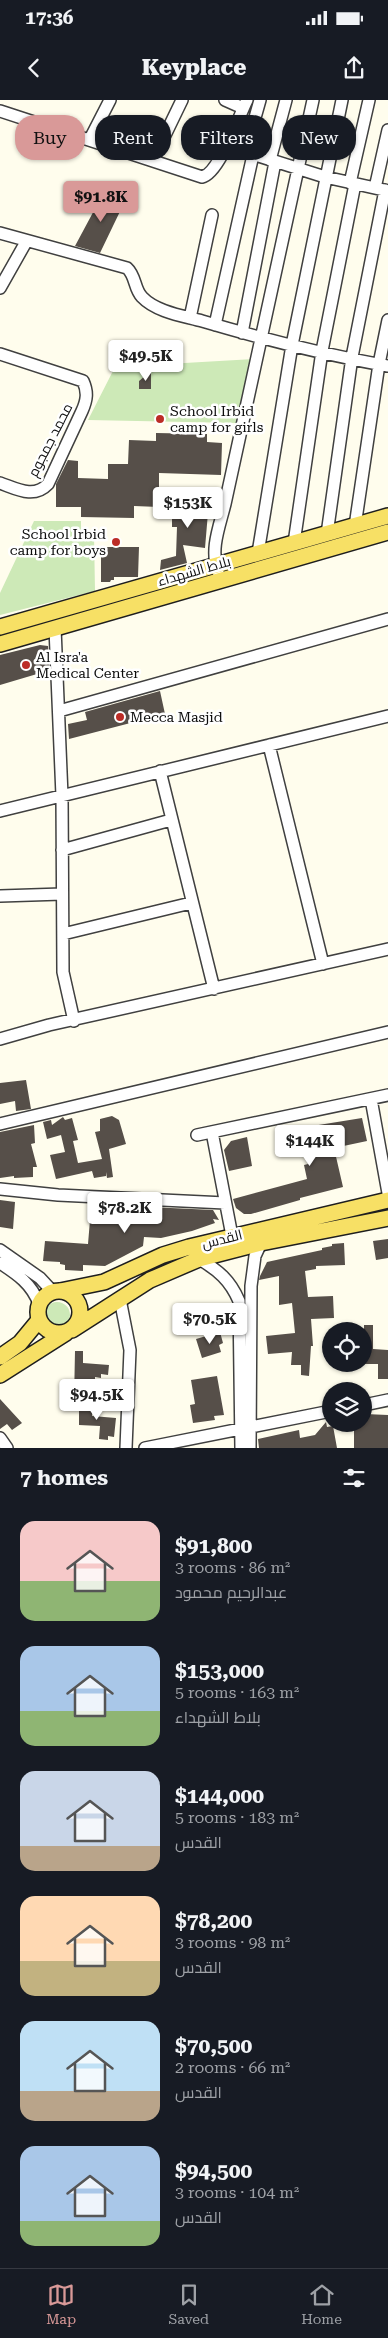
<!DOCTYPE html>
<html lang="en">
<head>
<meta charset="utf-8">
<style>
	:root { --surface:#171b24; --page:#20242c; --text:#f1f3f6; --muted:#9ea1a6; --line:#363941; --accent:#d99998 }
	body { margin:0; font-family:"Roboto Serif",Cairo,serif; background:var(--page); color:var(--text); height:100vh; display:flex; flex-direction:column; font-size:19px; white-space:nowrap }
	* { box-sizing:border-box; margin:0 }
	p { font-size:16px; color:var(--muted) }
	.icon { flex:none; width:28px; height:28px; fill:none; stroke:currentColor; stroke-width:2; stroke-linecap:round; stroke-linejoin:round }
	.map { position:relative; height:1348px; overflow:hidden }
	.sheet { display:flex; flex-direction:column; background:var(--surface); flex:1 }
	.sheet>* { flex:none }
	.hud { position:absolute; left:15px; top:15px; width:359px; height:45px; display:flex; gap:10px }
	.buttons { position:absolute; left:322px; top:1222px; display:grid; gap:10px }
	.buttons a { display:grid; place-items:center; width:50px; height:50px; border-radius:50%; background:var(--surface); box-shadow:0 1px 4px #0004; font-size:25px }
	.price { position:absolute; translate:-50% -42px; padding:0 11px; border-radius:5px; background:#fff; color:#222; font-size:16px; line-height:32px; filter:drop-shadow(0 1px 2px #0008) }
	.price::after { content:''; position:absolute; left:50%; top:30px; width:15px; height:11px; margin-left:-8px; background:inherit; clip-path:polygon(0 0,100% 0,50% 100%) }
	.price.selected { background:var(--accent); color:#111 }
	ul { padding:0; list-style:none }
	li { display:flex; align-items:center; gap:15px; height:125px; padding:0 20px }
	li span { display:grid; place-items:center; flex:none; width:140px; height:100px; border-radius:15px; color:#555 }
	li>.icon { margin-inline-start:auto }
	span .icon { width:60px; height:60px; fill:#fffc; stroke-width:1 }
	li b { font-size:21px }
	h2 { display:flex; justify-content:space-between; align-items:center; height:60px; padding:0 20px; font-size:21px }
	.pill { padding:0 18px; border-radius:20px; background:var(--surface); box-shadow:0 1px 4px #0004; font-size:18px; line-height:45px }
	.pill.selected { background:var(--accent); color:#111 }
	.status { display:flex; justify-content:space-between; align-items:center; height:35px; padding:0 25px; background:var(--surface); direction:ltr }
	.status svg { height:14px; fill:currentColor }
	header { display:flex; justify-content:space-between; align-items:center; height:65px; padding:0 20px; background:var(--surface); font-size:22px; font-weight:800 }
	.tab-bar { display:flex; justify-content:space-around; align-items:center; height:70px; border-top:1px solid var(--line); background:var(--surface); font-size:14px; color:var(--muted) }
	.tab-bar a { display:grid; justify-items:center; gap:2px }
	.tab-bar .selected { color:var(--accent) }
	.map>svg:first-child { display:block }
	.green { fill:#cde9b7 }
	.building { fill:#564f49 }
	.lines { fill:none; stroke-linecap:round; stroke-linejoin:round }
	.minor-casing { stroke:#404040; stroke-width:14 }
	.major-casing { stroke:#1e1e1e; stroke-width:18 }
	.minor { stroke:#fff; stroke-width:11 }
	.major { stroke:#f7e065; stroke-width:15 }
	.poi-dot { fill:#bc2c26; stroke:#fff; stroke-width:2 }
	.labels { text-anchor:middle; stroke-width:5; stroke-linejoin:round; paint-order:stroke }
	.poi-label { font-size:14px; fill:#0d0d0d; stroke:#fff; text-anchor:start }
	.street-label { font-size:14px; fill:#0d0d0d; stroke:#fff }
</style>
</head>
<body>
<div class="status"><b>17:36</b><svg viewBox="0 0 49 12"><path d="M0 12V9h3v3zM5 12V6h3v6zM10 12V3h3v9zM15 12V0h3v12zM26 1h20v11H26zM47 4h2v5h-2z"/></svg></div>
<header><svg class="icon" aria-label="back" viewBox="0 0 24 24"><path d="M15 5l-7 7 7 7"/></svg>Keyplace<svg class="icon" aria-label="share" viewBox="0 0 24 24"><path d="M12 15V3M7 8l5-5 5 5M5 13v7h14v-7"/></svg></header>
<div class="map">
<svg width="388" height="1348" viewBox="0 0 388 1348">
	<rect width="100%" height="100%" fill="#fffded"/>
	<path class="green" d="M 254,259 L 236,323 L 88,320 L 115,267 Z
		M 34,421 L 81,421 L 81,434 L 94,434 L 95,491 L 0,515 L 0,493 Z
		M44 1215a13 13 0 1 1 26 0a13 13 0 1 1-26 0Z"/>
	<path class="building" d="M 105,90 L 125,101 L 100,153 L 75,146 Z
		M 151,271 L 151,289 L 139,289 L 139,281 Z
		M 156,333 L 207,334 L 207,342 L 222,343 L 221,375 L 159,373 L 159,407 L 134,406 L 134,418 L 81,417 L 81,407 L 56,407 L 56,384 L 68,360 L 78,361 L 78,378 L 108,379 L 108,364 L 128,364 L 129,340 L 156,341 Z
		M 172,400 L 209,401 L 205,448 L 183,445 L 187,463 L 160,470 L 161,460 L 176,456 L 177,427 L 172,427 Z
		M 101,447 L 139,447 L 138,477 L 114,477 L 114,480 L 111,480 L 110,482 L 101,482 Z
		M 40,545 L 48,546 L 50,577 L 39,580 L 37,574 L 0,585 L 0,555 Z
		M 160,591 L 165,614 L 69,639 L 68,624 L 87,620 L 85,612 Z
		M 26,980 L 31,1009 L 16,1011 L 15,1001 L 0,1004 L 0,983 Z
		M 112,1016 L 119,1020 L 126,1044 L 109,1049 L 113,1077 L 107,1078 L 106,1072 L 106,1076 L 94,1078 L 92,1071 L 56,1079 L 50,1055 L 65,1052 L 61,1035 L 47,1039 L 43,1022 L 51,1020 L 52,1025 L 63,1017 L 65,1020 L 72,1018 L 78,1040 L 73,1041 L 78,1063 L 102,1059 L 95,1032 L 100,1031 L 100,1019 Z
		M 362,1018 L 367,1041 L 334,1048 L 343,1087 L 300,1098 L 300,1100 L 251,1114 L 244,1114 L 236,1108 L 233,1099 L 307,1079 L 304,1065 L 308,1064 L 300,1028 Z
		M 34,1025 L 35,1043 L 31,1044 L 37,1067 L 33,1067 L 33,1077 L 14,1078 L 14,1076 L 0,1078 L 0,1032 Z
		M 247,1037 L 252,1066 L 229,1071 L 224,1050 L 231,1041 Z
		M 0,1100 L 15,1102 L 13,1129 L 0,1127 Z
		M 106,1105 L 112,1109 L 128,1111 L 128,1106 L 213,1110 L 219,1120 L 213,1119 L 215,1123 L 192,1131 L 161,1138 L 144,1137 L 143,1146 L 105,1166 L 83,1165 L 83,1171 L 65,1170 L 65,1165 L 60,1164 L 60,1162 L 43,1161 L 45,1141 L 88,1144 L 91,1108 L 105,1109 Z
		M 388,1139 L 388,1158 L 376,1160 L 373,1141 Z
		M 344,1143 L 345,1165 L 316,1166 L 316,1169 L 305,1171 L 308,1197 L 333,1196 L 334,1218 L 311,1219 L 313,1246 L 311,1246 L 309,1276 L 301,1275 L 301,1265 L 291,1265 L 292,1252 L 268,1254 L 266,1236 L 295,1233 L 292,1203 L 279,1205 L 279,1176 L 259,1180 L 260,1176 L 267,1162 L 322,1150 L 322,1148 L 332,1146 L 332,1144 Z
		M 364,1225 L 373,1225 L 373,1249 L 388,1250 L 388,1279 L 378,1279 L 378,1264 L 364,1264 Z
		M 220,1232 L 223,1243 L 219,1245 L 221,1252 L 202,1258 L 196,1239 Z
		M 75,1251 L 83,1251 L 83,1263 L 109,1265 L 108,1275 L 101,1274 L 101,1278 L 95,1277 L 95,1281 L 86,1281 L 86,1298 L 74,1301 Z
		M 217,1276 L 224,1315 L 214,1316 L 215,1320 L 193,1323 L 190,1305 L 195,1304 L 191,1280 Z
		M 0,1299 L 22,1323 L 12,1330 L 7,1324 L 0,1329 Z
		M 79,1303 L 92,1304 L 92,1316 L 116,1318 L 114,1337 L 108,1336 L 108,1340 L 99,1339 L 100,1326 L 79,1325 Z
		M 365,1314 L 388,1315 L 388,1348 L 354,1348 L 354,1324 L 364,1324 Z
		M 326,1322 L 327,1327 L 333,1326 L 337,1348 L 259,1348 L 258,1339 L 299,1330 L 300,1338 L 315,1335 Z"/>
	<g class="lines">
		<defs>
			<path id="minor" d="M 225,0 L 243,8
				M 0,11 L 202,77 C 219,74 239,16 247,0
				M 90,39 L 110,0
				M 227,46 L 325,77 L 388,91
				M 245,53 L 260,0
				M 153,60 L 182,0
				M 270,60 L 286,0
				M 350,83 L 369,0
				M 375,88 L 388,30
				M 0,133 L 127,168 C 136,176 134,189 142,197 C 156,212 184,216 202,221 C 263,239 326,255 388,266
				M 0,188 L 26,142
				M 190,218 L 212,115
				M 215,225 L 253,55
				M 242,233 L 275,62
				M 0,254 L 83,281 C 88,292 87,300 82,311 L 48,384 C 34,399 17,389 0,383
				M 355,426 L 379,264 L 388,220
				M 327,434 L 352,257 L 385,90
				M 294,443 L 322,251 L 355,84
				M 258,453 L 292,245 L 342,0
				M 218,472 C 210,449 219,428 225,404 L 313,0
				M 55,528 L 62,696 L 63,872 L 74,921
				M 59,611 L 388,519
				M 269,645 L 323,864
				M 160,671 L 214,889
				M 0,711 L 388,616
				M 62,750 L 171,720
				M 0,796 L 62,794
				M 63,834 L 191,803
				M 0,939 L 49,925 L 388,849
				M 371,999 L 388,1093
				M 0,1024 L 388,932
				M 212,1032 L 232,1136
				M 197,1035 L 388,995
				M 0,1089 L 58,1095 L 225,1103
				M 0,1150 L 40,1178 L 53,1192
				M 199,1159 C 218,1170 230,1180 239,1201 L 241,1348
				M 0,1163 C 17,1174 32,1184 39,1204
				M 120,1199 L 130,1250 L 126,1348
				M 364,1305 L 388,1300
				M 0,1338 L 7,1348
				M 145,1348 L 331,1311
				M 250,1348 L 251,1186 L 255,1156 L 261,1143"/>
			<path id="major" d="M 0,527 L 388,416
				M 0,544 L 388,432
				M38 1212a21 21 0 1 1 42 0a21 21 0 1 1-42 0Z
				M 60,1191 L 104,1182 L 163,1155 L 189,1147 L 388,1100
				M 72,1230 L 150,1180 L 199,1159 L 261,1143 L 388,1118
				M 0,1257 L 20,1243 L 39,1220
				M 0,1275 L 66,1233"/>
		</defs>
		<use href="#minor" class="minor-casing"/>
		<use href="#major" class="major-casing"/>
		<use href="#minor" class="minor"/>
		<use href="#major" class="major"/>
	</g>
	<g class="poi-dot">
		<circle cx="160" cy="319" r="5"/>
		<circle cx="116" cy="442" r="5"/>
		<circle cx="26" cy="565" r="5"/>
		<circle cx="120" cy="617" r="5"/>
	</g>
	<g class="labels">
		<g class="poi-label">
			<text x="170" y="316">School Irbid<tspan x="170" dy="16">camp for girls</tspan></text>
			<text x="106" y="439" text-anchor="end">School Irbid<tspan x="106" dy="16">camp for boys</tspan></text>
			<text x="36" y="562">Al Isra'a<tspan x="36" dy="16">Medical Center</tspan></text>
			<text x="130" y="622">Mecca Masjid</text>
		</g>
		<g class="street-label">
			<text transform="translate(50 340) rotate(-63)" y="5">محمد جمجوم</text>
			<text transform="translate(194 471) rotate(-16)" y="5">بلاط الشهداء</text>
			<text transform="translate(222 1139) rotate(-14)" y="5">القدس</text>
		</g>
	</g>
</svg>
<div class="buttons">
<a><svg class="icon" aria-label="locate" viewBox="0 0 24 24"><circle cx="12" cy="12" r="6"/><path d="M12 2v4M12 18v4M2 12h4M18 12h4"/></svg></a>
<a><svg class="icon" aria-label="layers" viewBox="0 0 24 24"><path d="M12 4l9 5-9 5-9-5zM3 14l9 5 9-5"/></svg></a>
</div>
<b class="price selected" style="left:101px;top:123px">$91.8K</b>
<b class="price" style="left:146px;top:282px">$49.5K</b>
<b class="price" style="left:188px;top:429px">$153K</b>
<b class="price" style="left:310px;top:1067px">$144K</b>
<b class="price" style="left:125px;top:1134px">$78.2K</b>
<b class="price" style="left:210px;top:1245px">$70.5K</b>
<b class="price" style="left:97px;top:1321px">$94.5K</b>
<div class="hud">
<a class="pill selected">Buy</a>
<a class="pill">Rent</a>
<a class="pill">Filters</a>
<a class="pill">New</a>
</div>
</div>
<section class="sheet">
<h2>7 homes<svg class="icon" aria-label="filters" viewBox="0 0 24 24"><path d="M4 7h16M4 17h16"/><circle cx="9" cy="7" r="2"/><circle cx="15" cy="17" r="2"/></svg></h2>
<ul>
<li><span style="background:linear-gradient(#f6c9c9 60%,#8fb573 0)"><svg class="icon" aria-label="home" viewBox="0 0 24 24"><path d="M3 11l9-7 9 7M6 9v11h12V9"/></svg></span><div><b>$91,800</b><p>3 rooms · 86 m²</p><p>عبدالرحيم محمود</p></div></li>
<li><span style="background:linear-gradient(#a9c7e8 65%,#8fb573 0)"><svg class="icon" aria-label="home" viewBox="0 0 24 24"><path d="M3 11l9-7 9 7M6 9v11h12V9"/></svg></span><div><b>$153,000</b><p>5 rooms · 163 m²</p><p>بلاط الشهداء</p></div></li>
<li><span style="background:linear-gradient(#c9d6e8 75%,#b9a48a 0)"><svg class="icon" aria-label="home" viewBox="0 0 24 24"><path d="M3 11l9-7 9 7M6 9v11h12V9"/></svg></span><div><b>$144,000</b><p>5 rooms · 183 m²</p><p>القدس</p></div></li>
<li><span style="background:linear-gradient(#ffd9b3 65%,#c2b280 0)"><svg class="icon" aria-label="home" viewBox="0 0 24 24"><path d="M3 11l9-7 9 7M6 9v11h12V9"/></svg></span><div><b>$78,200</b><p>3 rooms · 98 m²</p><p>القدس</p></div></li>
<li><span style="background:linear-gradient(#bfe0f5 70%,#b9a48a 0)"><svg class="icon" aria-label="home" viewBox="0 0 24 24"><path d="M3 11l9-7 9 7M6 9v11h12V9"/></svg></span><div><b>$70,500</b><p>2 rooms · 66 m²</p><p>القدس</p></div></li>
<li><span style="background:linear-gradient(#a9c7e8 75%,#8fb573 0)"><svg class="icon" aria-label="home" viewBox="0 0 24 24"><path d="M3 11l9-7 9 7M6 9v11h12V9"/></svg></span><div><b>$94,500</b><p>3 rooms · 104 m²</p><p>القدس</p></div></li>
</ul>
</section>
<nav class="tab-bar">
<a class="selected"><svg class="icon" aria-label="map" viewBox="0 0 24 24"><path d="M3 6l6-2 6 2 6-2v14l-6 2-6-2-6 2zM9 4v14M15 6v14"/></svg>Map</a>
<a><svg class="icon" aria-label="saved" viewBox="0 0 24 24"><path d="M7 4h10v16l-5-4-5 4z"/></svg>Saved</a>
<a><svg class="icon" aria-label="home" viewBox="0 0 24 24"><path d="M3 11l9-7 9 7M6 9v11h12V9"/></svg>Home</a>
</nav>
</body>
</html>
